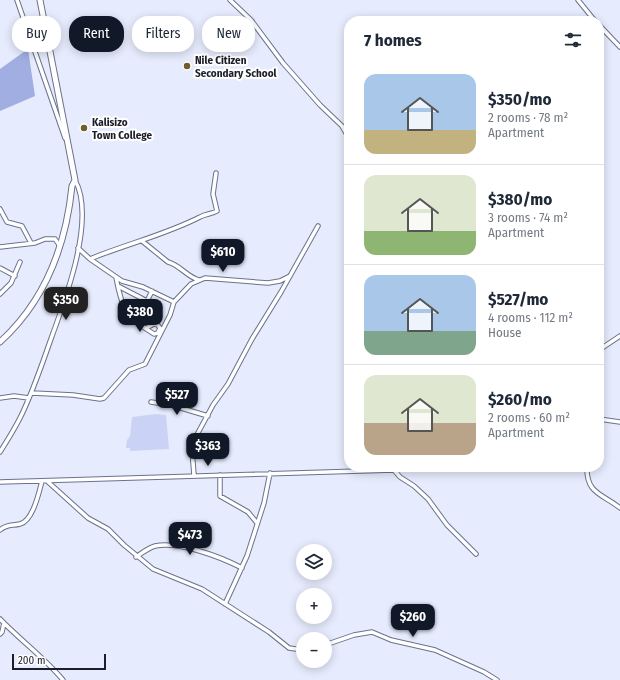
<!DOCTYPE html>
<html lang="en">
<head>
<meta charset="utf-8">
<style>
	:root { --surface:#fff; --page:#f6f6f7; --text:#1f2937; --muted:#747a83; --line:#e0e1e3; --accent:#111827 }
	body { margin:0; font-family:"Fira Sans Condensed",sans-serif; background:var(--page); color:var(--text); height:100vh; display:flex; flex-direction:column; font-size:15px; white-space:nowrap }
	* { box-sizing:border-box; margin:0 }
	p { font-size:13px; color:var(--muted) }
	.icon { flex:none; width:22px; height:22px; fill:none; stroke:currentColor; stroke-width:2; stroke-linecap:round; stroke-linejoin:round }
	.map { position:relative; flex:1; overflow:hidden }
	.details { position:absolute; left:344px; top:16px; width:260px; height:456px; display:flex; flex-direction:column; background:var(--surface); border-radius:16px; box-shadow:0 2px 10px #0003 }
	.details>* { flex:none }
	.top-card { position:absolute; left:12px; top:16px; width:272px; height:36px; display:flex; gap:8px }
	.controls { position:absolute; left:296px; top:544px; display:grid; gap:8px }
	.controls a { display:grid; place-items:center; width:36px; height:36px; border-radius:50%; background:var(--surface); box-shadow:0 2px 10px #0003; font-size:20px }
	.scale { position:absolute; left:12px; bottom:10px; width:94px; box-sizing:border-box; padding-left:4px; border:2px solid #1b1d28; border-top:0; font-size:11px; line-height:14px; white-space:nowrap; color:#1b1d28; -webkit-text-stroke:3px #fff; paint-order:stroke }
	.price { position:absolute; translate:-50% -34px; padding:0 9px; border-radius:8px; background:var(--accent); color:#fff; font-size:13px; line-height:26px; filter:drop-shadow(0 1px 2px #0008) }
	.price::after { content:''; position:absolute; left:50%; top:24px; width:12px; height:9px; margin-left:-6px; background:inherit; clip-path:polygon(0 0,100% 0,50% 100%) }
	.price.on { background:#222; color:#fff }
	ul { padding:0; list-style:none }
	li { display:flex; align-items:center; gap:12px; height:100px; padding:0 20px }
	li+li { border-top:1px solid var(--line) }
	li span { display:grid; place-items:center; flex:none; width:112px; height:80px; border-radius:12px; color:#555 }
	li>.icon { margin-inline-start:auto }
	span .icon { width:48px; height:48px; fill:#fffc; stroke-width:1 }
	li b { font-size:17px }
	h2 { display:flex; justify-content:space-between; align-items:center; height:48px; padding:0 20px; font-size:17px }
	.tag { padding:0 14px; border-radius:16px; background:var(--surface); box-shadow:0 2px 10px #0003; font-size:14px; line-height:36px }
	.tag.on { background:var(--accent); color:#fff }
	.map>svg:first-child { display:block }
	.green { fill:#cad3f5 }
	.forest { fill:#a1aee1 }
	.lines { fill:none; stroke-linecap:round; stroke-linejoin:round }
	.minor-casing { stroke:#6b728d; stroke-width:5.5 }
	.highway-casing { stroke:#6b728d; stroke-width:7 }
	.minor { stroke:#fff; stroke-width:3.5 }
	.highway { stroke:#fff; stroke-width:5 }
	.poi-dot { fill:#6e5f2c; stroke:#fff; stroke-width:1.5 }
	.labels { text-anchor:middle; stroke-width:4; stroke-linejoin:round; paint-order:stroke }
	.poi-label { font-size:11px; font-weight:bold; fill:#1b1d28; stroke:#fff; text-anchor:start }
</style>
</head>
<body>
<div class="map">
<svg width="620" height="680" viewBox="0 0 620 680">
	<rect width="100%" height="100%" fill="#e6ebfd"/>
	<path class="green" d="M 156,414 L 166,415 L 169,449 L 130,451 L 130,448 L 126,448 L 127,440 L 130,436 L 132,417 Z"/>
	<path class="forest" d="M 28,49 L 35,96 L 0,111 L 0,69 Z"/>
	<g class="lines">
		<defs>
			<path id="minor" d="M 17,0 L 65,138
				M 230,0 L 251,20 L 283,63 L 320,105 L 342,126 L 349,138
				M 578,0 L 595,21
				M 599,25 L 620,47
				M 0,209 L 7,222 L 22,226 L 31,243
				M 142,241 L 168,262 C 180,265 187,277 199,280
				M 0,247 L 35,243 L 45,239 L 55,239 L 60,246
				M 78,248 L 90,259 C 126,244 165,235 200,217 C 205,214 212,214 217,211 L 213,194 L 216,173
				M 90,259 L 122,281 L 143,287 L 174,302
				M 0,268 L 15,276
				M 116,277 C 122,310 126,317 154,334 L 158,333 L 160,328 L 156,323 L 146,328
				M 118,286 L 147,301 L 152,291
				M 0,294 L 11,283 L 20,262
				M 599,350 L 620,336
				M 32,393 L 73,395 L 100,399 L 104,398 L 129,370 L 145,364 L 170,315 L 174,302 L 191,284 L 205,278 L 268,283 L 280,281 L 290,276
				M 0,398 L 14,396 L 29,398
				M 151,402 L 171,405 L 208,416
				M 599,419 L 620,422
				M 0,452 C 7,441 14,430 20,418 C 33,392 42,364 52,336 C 66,298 96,218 75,180
				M 587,467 C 586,494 603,494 620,508
				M 394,470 L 400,477 L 414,486 L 428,499 L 447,525 L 476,554
				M 194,475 L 192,450 L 193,442 L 213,405 L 228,384 L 252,339 L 281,292 L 318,226
				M 220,475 L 220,496 L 248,512 L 257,523
				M 47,481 L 88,518 L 108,529 L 124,545 L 153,569 L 202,589 L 269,632 L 289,648 L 303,650
				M 0,482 L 394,470 L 418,467
				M 0,530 C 7,524 12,526 20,524 C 33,521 39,492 42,481
				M 136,557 C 142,553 148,548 155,546 C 179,541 221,557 242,568
				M 225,604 L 247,556 L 264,503 L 270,473
				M 0,619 C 20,640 45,658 63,680
				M 0,634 L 2,632 L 4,623
				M 325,645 L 354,635 L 372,632 L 391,640 L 435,650 L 484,672 L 497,680"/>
			<path id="highway" d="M 0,342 C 45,301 66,245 72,186 L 75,180 L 40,0"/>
		</defs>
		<use href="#minor" class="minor-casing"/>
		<use href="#highway" class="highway-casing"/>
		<use href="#minor" class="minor"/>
		<use href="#highway" class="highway"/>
	</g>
	<g class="poi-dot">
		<circle cx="187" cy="66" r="4"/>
		<circle cx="84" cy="128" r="4"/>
	</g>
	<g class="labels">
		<g class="poi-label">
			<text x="195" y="64">Nile Citizen<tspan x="195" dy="13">Secondary School</tspan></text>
			<text x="92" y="126">Kalisizo<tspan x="92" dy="13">Town College</tspan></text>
		</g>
	</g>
</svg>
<div class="controls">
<a><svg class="icon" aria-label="layers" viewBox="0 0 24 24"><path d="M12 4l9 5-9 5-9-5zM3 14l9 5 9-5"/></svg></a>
<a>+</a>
<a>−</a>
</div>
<div class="scale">200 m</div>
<b class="price" style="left:223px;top:273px">$610</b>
<b class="price on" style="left:66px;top:321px">$350</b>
<b class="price" style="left:140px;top:333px">$380</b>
<b class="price" style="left:177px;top:416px">$527</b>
<b class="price" style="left:208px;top:467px">$363</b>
<b class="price" style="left:190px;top:556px">$473</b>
<b class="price" style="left:413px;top:638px">$260</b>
<div class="top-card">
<a class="tag">Buy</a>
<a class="tag on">Rent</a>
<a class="tag">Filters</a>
<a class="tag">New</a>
</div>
<section class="details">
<h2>7 homes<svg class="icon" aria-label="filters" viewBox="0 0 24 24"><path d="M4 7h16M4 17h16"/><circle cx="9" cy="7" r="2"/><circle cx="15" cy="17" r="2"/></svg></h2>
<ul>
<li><span style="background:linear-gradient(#a9c7e8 70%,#c2b280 0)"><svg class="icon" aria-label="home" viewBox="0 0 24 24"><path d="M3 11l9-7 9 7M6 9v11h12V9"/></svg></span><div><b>$350/mo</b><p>2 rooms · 78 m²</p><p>Apartment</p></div></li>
<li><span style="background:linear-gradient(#dfe7d0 70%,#8fb573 0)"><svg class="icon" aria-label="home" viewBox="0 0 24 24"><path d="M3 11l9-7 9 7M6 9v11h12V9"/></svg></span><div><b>$380/mo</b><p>3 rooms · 74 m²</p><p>Apartment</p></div></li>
<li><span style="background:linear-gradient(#a9c7e8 70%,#7fa58c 0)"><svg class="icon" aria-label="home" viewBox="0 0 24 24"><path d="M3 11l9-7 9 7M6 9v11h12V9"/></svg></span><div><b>$527/mo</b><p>4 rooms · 112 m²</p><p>House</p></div></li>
<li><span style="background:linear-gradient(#dfe7d0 60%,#b9a48a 0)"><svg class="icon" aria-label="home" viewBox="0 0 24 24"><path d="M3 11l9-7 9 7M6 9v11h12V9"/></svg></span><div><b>$260/mo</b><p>2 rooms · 60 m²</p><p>Apartment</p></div></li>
</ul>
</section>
</div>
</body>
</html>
